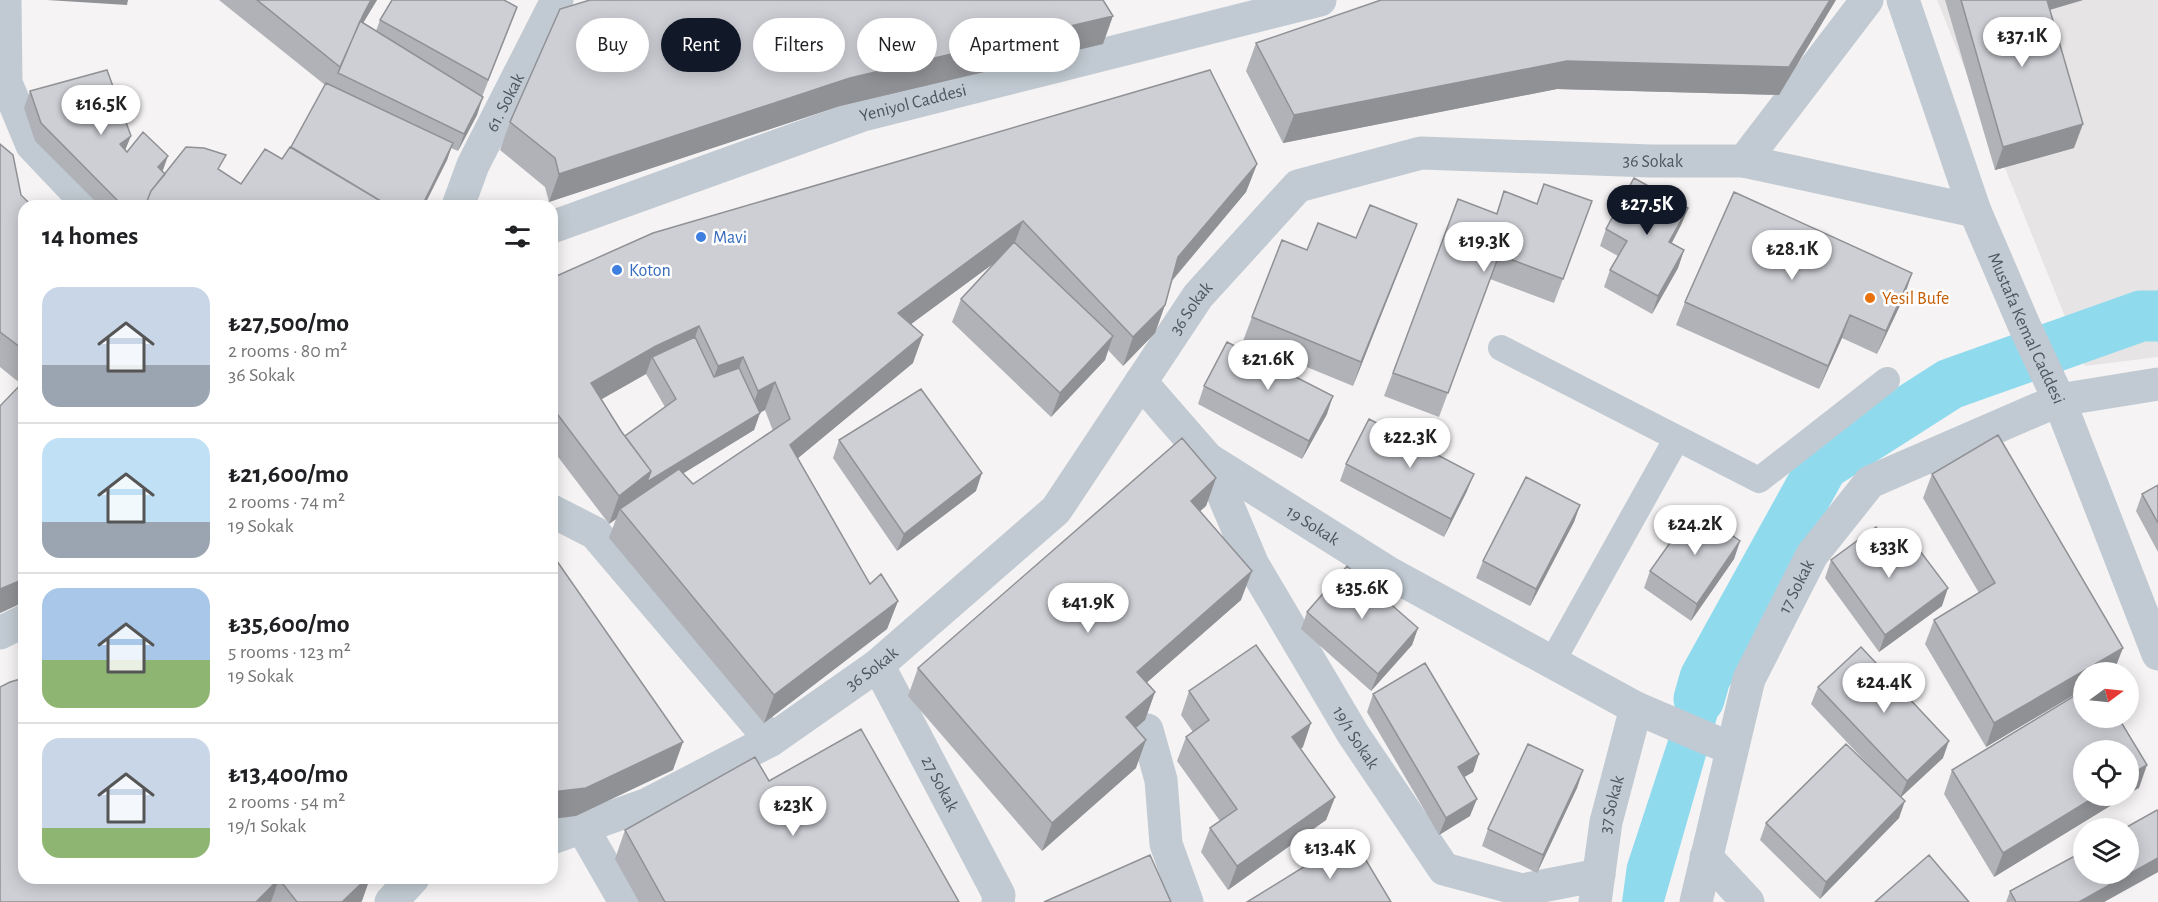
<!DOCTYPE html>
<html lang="en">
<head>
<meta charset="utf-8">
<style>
	:root { --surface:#fff; --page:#f2f2f2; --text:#202124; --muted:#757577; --line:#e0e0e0; --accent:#111827 }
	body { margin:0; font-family:"Alegreya Sans",sans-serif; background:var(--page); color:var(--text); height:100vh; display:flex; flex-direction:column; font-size:22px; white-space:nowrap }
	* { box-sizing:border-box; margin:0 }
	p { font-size:20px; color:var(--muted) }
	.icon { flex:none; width:33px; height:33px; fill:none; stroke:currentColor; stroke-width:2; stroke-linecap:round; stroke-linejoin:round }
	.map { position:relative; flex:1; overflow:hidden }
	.drawer { position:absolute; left:18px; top:200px; width:540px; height:684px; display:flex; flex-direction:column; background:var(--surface); border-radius:18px; box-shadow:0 3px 15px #0003 }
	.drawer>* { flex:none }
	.hud { position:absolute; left:576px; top:18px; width:570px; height:54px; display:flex; gap:12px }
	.needle { width:39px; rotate:75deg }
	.fabs { position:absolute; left:2073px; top:662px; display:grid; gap:12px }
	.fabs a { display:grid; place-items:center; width:66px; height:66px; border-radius:50%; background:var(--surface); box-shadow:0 3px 15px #0003; font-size:30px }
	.price { position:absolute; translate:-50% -51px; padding:0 14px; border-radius:21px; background:#fff; color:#222; font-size:20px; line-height:39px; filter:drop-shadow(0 2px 3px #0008) }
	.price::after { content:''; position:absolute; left:50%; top:36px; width:18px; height:14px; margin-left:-9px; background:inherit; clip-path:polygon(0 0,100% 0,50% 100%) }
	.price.selected { background:var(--accent); color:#fff }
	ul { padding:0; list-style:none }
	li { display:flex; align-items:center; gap:18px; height:150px; padding:0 24px }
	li+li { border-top:2px solid var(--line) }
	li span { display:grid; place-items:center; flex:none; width:168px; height:120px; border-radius:18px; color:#555 }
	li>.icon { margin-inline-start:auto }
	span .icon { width:72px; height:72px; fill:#fffc; stroke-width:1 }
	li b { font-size:26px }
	h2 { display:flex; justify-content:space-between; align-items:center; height:72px; padding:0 24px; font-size:26px }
	.chip { padding:0 21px; border-radius:27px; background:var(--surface); box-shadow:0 3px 15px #0003; font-size:21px; line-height:54px }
	.chip.selected { background:var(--accent); color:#fff }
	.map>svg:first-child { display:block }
	.education { fill:#e6e4e5 }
	.water { fill:#90daee }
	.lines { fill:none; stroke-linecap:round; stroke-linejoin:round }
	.canal { stroke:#90daee; stroke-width:51 }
	.service { stroke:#c1cad2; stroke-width:26 }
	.pedestrian { stroke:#c1cad2; stroke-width:33 }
	.minor { stroke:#c1cad2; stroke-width:33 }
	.tertiary { stroke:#c1cad2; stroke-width:33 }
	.wall { fill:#b0b2b7; fill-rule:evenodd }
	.shaded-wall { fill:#909195 }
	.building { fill:#cdcfd5; stroke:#909195; stroke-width:1.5 }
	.shop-dot { fill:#3f7fe0; stroke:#fff; stroke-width:2 }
	.food-dot { fill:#e8710a; stroke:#fff; stroke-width:2 }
	.labels { text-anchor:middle; stroke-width:5; stroke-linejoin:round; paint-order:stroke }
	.street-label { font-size:18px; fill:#4a5661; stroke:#fff }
	.shop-label { font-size:18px; fill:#366cbe; stroke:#fff; text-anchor:start }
	.food-label { font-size:18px; fill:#c56008; stroke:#fff; text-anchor:start }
</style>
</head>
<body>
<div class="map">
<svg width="2158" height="902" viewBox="0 0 2158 902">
	<rect width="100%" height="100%" fill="#f5f3f3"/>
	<path class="education" d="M 1937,0 L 2158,0 L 2158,357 L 2085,366 Z"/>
	<path class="water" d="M 1699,699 L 1720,707 L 1664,902 L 1622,902 L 1627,865 L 1679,707 Z"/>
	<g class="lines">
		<path class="canal" d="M 1699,699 L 1705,678 L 1823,465 L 1950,384 L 2141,316 L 2158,316"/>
		<path class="service" d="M 1501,348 L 1759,480 L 1887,380
			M 1552,662 L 1677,438"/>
		<g class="pedestrian">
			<path d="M 5,0 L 6,83 L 32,145 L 90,206"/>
			<path id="s1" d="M 458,206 L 473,165 L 557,0"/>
			<path id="s2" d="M 552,227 L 863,115 L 1320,0"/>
			<path d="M 552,511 L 595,533 L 771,740"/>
			<path d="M 0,633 L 24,621"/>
			<path id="s3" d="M 1595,902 L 1606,822 L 1636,708 L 1732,749"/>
		</g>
		<g class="minor">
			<path d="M 1744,161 L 1867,0"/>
			<path id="s4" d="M 1141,382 L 1208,459 L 1389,573 L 1636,708"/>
			<path id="s5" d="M 1208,459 L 1253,565 L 1353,734 L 1444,869 L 1522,890 L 1599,875"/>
			<path id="s6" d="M 878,665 L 999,895 L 998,902"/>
			<path d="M 1147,730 L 1161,780 L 1166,844 L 1187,902"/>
			<path d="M 582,827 L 625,902"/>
			<path id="s7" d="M 552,838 L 648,804 L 771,740 L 878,665 L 1056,510 L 1198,296 L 1298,186 L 1421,153 L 1651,161 L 1744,161 L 1975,211"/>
			<path d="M 1706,857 L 1748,902"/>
			<path d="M 391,902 L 413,878"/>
			<path id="s8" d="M 1696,902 L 1749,679 L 1812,555 L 1870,482 L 2059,400 L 2158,384"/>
		</g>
		<path class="tertiary" id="s9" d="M 1903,0 L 1975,211 L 2024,325 L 2059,400 L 2158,654"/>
	</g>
	<path class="wall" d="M 219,0 L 377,0 L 363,23 L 376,31 L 380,20 L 517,7 L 482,97 L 477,115 L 458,151 L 451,148 L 447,160 L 424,206 L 100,206 L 35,141 L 24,108 L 30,91 L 127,152 L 162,172 L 164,174 L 220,170 L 241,184 L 282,159 L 291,147 L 325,85 Z
		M 1945,0 L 2083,0 L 2050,10 L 2074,148 L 1995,170 Z
		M 1256,43 L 1779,95 L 1557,89 L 1283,143 L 1246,71 Z
		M 1103,44 L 840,106 L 549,202 L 545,187 L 500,150 L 510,122 Z
		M 0,144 L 21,195 L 24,206 L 24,602 L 0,613 L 0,406 L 21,384 L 0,367 Z
		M 1257,164 L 1246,192 L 1172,281 L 1165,305 L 1155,333 L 1123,366 L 1108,350 L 1105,360 L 1051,417 L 952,322 L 961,299 L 995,262 L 911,324 L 913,363 L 798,458 L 870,584 L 898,601 L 887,629 L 764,723 L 609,538 L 616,519 L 609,524 L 552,449 L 552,278 ZM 646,374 L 665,407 L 625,436 L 601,399 ZM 765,410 L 773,431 L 693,484 L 683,473 L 754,430 L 760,413 Z
		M 1504,191 L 1537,204 L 1592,201 L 1554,303 L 1490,279 L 1439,417 L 1384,396 L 1458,199 L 1496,214 Z
		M 1688,208 L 1681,225 L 1672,243 L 1684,250 L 1678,268 L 1652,314 L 1604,287 L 1610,270 L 1618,256 L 1600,246 L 1606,229 Z
		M 1417,224 L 1353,386 L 1243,341 L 1252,317 L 1307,250 Z
		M 1912,273 L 1904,297 L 1877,354 L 1842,338 L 1819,389 L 1676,325 L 1685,302 Z
		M 1204,386 L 1327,414 L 1302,459 L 1198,404 Z
		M 839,440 L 976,491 L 897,551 L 833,458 Z
		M 1346,464 L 1467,491 L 1444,537 L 1340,481 Z
		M 1932,474 L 2114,671 L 2084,672 L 2084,689 L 1986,747 L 1925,644 L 1934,620 L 1979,593 L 1923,498 Z
		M 1216,478 L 1206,506 L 1200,511 L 1241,600 L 1147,682 L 1155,692 L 1145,720 L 1136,728 L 1136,768 L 1042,851 L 908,696 L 918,668 Z
		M 2158,485 L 2158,552 L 2136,511 L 2142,494 Z
		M 1580,505 L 1574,522 L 1530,606 L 1476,578 L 1483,561 Z
		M 1740,541 L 1734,559 L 1691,621 L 1644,588 L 1650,571 Z
		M 1896,556 L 1942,606 L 1879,652 L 1825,578 L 1831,560 Z
		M 1307,612 L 1418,628 L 1412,645 L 1371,691 L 1301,629 Z
		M 1818,687 L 1943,758 L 1901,797 L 1899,818 L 1820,899 L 1760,840 L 1766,823 L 1876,773 L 1811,704 Z
		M 1189,691 L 1303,747 L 1301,749 L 1335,797 L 1326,820 L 1228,890 L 1201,852 L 1210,828 L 1220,821 L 1177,761 L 1186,737 L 1193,732 L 1181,715 Z
		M 1373,694 L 1479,754 L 1473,772 L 1464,777 L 1470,816 L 1439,835 L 1367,712 Z
		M 1583,770 L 1577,788 L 1537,873 L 1482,846 L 1488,829 Z
		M 1952,770 L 2139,788 L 2084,795 L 2128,795 L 1994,877 L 1944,794 Z
		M 769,781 L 959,902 L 639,902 L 615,859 L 625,830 Z
		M 2158,812 L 2158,872 L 2104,902 L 2006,902 L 2010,891 Z
		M 24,878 L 370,878 L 361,902 L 0,902 Z"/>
	<path class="shaded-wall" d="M 47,0 L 128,0 L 127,5 Z
		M 371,0 L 377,0 L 354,38 L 363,15 Z
		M 1830,0 L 1836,0 L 1779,95 L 1557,89 L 1283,143 L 1294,115 Z
		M 2040,0 L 2083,0 L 2035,14 Z
		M 1113,16 L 1103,44 L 840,106 L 549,202 L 559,174 L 850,78 Z
		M 483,97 L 477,115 L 458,151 L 464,134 Z
		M 2083,124 L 2074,148 L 1995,170 L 2003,147 Z
		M 131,136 L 124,153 L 120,144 Z
		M 453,143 L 447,160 L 424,206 L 422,206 Z
		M 168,156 L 162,173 L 158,167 Z
		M 1257,164 L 1246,192 L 1168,285 L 1178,257 Z
		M 1688,208 L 1681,225 L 1663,259 L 1669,242 Z
		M 1023,221 L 1012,250 L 888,341 L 898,313 Z
		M 1417,224 L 1408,248 L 1353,386 L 1361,362 Z
		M 1684,250 L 1678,268 L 1652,314 L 1658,296 Z
		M 1912,273 L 1904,297 L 1877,354 L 1886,331 Z
		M 1165,305 L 1155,333 L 1123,366 L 1133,337 Z
		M 1850,315 L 1842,338 L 1819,389 L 1828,366 Z
		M 699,326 L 689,354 L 652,357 L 646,374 L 581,411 L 591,383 L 656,346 Z
		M 923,335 L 913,363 L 780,473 L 790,445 Z
		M 1113,336 L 1105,360 L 1051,417 L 1060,393 Z
		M 743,357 L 733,385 L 708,394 L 718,366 Z
		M 775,382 L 765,410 L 748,419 L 758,391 Z
		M 1333,396 L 1327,414 L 1302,459 L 1309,441 Z
		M 760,413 L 754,430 L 640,500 L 647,482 Z
		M 651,471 L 640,500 L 620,509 L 616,519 L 609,524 L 619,496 Z
		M 982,473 L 976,491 L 897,551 L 904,534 Z
		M 1474,474 L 1467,491 L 1444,537 L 1451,519 Z
		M 1216,478 L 1206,506 L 1180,529 L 1191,501 Z
		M 1580,505 L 1574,522 L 1530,606 L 1536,589 Z
		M 1740,541 L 1734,559 L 1691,621 L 1697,604 Z
		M 1252,571 L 1241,600 L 1127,700 L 1137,672 Z
		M 24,579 L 24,602 L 0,613 L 0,589 Z
		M 1948,588 L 1942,606 L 1879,652 L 1885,635 Z
		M 898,601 L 887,629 L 764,723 L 774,695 Z
		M 1418,628 L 1412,645 L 1371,691 L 1378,674 Z
		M 2123,648 L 2114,671 L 2084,672 L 2084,689 L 1986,747 L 1994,723 Z
		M 1155,692 L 1145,720 L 1116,745 L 1126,717 Z
		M 1311,723 L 1303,747 L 1283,760 L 1292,737 Z
		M 1146,740 L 1136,768 L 1042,851 L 1052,823 Z
		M 1949,741 L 1943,758 L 1900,798 L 1907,781 Z
		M 683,742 L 673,770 L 576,816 L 552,819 L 552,792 Z
		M 1479,754 L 1473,772 L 1452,784 L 1458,767 Z
		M 2147,765 L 2139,788 L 2128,794 L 2128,776 Z
		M 1583,770 L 1577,788 L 1537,873 L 1543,855 Z
		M 2098,795 L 2128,795 L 1994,877 L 2003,853 Z
		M 1335,797 L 1326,820 L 1228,890 L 1237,866 Z
		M 1477,799 L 1470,816 L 1439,835 L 1446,818 Z
		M 1905,801 L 1899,818 L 1820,899 L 1826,882 Z
		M 2158,858 L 2158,872 L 2104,902 L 2079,902 Z
		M 367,878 L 370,878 L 362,901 L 361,902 L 342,902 Z
		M 279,879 L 271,902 L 256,902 Z"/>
	<path class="building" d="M 257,0 L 371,0 L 363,15 L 340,67 Z
		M 392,0 L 504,0 L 517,7 L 488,80 L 380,20 Z
		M 590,0 L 1103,0 L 1113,16 L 850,78 L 559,174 L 555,158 L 510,122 L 560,9 Z
		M 1381,0 L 1830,0 L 1789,67 L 1567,61 L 1294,115 L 1256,43 Z
		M 1961,0 L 2047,0 L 2083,124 L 2003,147 Z
		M 360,21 L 483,97 L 464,134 L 338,73 Z
		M 107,70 L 131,136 L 120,144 L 127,152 L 143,132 L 168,156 L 158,167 L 165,174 L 151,191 L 145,206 L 123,206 L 41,123 L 30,91 Z
		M 1210,70 L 1257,164 L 1178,257 L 1165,305 L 1133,337 L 1023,221 L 898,313 L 923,335 L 790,445 L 870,584 L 881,574 L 898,601 L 774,695 L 620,509 L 679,469 L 693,484 L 790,419 L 775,382 L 758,391 L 743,357 L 718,366 L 699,326 L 656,346 L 591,383 L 621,431 L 651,471 L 619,496 L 552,407 L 552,278 L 653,233 Z
		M 326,83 L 453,143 L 422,206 L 389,206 L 291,147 Z
		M 0,144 L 13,155 L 21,195 L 32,206 L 24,206 L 24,350 L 0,332 Z
		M 186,147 L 204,148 L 226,155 L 218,169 L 241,184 L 265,149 L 282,159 L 290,147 L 389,206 L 145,206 L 151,191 Z
		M 1634,178 L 1688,208 L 1669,242 L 1684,250 L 1658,296 L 1610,270 L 1627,241 L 1606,229 Z
		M 1544,184 L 1592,201 L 1563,279 L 1499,255 L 1448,393 L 1393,373 L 1458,199 L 1497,214 L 1504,191 L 1537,204 Z
		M 1734,192 L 1912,273 L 1886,331 L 1850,315 L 1828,366 L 1685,302 Z
		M 1370,205 L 1417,224 L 1361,362 L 1252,317 L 1282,240 L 1307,250 L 1318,223 L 1356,238 Z
		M 1014,242 L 1113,336 L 1060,393 L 961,299 Z
		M 695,337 L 714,377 L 739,368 L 760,413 L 647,482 L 651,471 L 625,436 L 676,399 L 652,357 Z
		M 1227,342 L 1333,396 L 1309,441 L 1204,386 Z
		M 24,381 L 24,579 L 0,589 L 0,406 Z
		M 921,389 L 982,473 L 904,534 L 839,440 Z
		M 1369,419 L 1474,474 L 1451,519 L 1346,464 Z
		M 1998,435 L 2123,648 L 1994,723 L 1934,620 L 1995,583 L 1932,474 Z
		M 1182,438 L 1216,478 L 1191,501 L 1252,571 L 1137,672 L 1155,692 L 1126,717 L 1146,740 L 1052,823 L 918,668 Z
		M 1526,477 L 1580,505 L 1536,589 L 1483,561 Z
		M 2158,485 L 2158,523 L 2142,494 Z
		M 1694,509 L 1740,541 L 1697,604 L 1650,571 Z
		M 1876,527 L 1896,556 L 1914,543 L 1948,588 L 1885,635 L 1831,560 Z
		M 552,554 L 683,742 L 586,788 L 552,792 Z
		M 1347,566 L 1418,628 L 1378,674 L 1307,612 Z
		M 1256,645 L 1311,723 L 1292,737 L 1335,797 L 1237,866 L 1210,828 L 1237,809 L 1186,737 L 1209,720 L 1189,691 Z
		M 1861,647 L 1949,741 L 1907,781 L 1818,687 Z
		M 1425,663 L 1479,754 L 1458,767 L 1477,799 L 1446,818 L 1373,694 Z
		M 24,678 L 24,878 L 367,878 L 342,902 L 297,902 L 279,879 L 256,902 L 0,902 L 0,687 L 10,682 Z
		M 2084,690 L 2084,717 L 2118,717 L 2147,765 L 2128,776 L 2128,750 L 2084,750 L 2084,795 L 2098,795 L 2003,853 L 1952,770 Z
		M 861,729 L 959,902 L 665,902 L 625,830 L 755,757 L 769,781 Z
		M 1528,744 L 1583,770 L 1543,855 L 1488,829 Z
		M 1846,744 L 1905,801 L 1826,882 L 1766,823 Z
		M 2157,810 L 2158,812 L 2158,858 L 2079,902 L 2016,902 L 2010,891 L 2084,851 L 2084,873 L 2128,873 L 2128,828 L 2125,828 Z
		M 1352,837 L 1391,902 L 1247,902 Z
		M 1150,855 L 1171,902 L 1044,902 Z
		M 1929,855 L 1969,902 L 1875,902 Z"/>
	<g class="shop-dot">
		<circle cx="701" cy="237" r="6"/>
		<circle cx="617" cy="270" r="6"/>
	</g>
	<circle class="food-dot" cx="1870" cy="298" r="6"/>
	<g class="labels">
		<g class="street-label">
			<text dy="6" stroke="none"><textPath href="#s1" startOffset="114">61. Sokak</textPath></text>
			<text dy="6" stroke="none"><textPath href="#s2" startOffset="382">Yeniyol Caddesi</textPath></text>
			<text dy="6" stroke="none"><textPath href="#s7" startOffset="1372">36 Sokak</textPath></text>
			<text dy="6" stroke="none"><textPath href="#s7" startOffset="850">36 Sokak</textPath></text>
			<text dy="6" stroke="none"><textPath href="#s9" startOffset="351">Mustafa Kemal Caddesi</textPath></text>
			<text dy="6" stroke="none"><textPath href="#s4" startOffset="226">19 Sokak</textPath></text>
			<text dy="6" stroke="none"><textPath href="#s8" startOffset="333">17 Sokak</textPath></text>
			<text dy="6" stroke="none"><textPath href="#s7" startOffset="364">36 Sokak</textPath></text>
			<text dy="6" stroke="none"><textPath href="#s5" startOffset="316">19/1 Sokak</textPath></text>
			<text dy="6" stroke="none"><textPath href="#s6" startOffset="134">27 Sokak</textPath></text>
			<text dy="6" stroke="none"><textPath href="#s3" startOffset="99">37 Sokak</textPath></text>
		</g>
		<g class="shop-label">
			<text x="713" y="243">Mavi</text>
			<text x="629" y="276">Koton</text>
		</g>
		<g class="food-label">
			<text x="1882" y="304">Yesil Bufe</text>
		</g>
	</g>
</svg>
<div class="fabs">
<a><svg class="needle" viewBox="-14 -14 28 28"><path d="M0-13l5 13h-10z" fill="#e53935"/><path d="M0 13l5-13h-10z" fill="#757577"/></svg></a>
<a><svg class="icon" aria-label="locate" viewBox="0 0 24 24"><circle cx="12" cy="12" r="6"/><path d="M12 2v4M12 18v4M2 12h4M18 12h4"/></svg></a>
<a><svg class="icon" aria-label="layers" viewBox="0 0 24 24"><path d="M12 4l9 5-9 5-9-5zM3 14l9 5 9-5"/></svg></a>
</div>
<b class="price" style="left:2022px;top:68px">₺37.1K</b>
<b class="price" style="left:101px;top:136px">₺16.5K</b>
<b class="price selected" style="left:1647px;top:236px">₺27.5K</b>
<b class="price" style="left:1484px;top:273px">₺19.3K</b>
<b class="price" style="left:1792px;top:281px">₺28.1K</b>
<b class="price" style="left:1268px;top:391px">₺21.6K</b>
<b class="price" style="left:1410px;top:469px">₺22.3K</b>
<b class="price" style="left:1695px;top:556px">₺24.2K</b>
<b class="price" style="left:1889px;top:579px">₺33K</b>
<b class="price" style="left:1362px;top:620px">₺35.6K</b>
<b class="price" style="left:1088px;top:634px">₺41.9K</b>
<b class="price" style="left:1884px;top:714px">₺24.4K</b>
<b class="price" style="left:793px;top:837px">₺23K</b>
<b class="price" style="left:1330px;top:880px">₺13.4K</b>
<div class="hud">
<a class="chip">Buy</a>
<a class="chip selected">Rent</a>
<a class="chip">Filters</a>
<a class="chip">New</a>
<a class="chip">Apartment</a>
</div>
<section class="drawer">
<h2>14 homes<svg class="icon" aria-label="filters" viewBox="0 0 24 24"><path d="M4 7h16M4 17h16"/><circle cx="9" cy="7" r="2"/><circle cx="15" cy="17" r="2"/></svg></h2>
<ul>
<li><span style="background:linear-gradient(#c9d6e8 65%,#9aa5b1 0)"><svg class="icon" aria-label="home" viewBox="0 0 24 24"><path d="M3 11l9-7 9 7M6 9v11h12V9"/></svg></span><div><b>₺27,500/mo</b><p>2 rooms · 80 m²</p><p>36 Sokak</p></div></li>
<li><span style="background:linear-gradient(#bfe0f5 70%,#9aa5b1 0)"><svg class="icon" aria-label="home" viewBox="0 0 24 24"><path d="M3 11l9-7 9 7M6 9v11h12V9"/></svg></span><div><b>₺21,600/mo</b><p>2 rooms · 74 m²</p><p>19 Sokak</p></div></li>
<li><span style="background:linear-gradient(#a9c7e8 60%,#8fb573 0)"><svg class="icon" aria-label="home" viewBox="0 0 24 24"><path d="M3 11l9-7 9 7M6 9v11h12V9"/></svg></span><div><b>₺35,600/mo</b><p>5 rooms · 123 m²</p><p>19 Sokak</p></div></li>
<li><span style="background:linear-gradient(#c9d6e8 75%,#8fb573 0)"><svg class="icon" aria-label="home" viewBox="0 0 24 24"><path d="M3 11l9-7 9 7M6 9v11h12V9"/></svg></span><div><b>₺13,400/mo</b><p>2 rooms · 54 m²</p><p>19/1 Sokak</p></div></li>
</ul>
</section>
</div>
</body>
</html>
